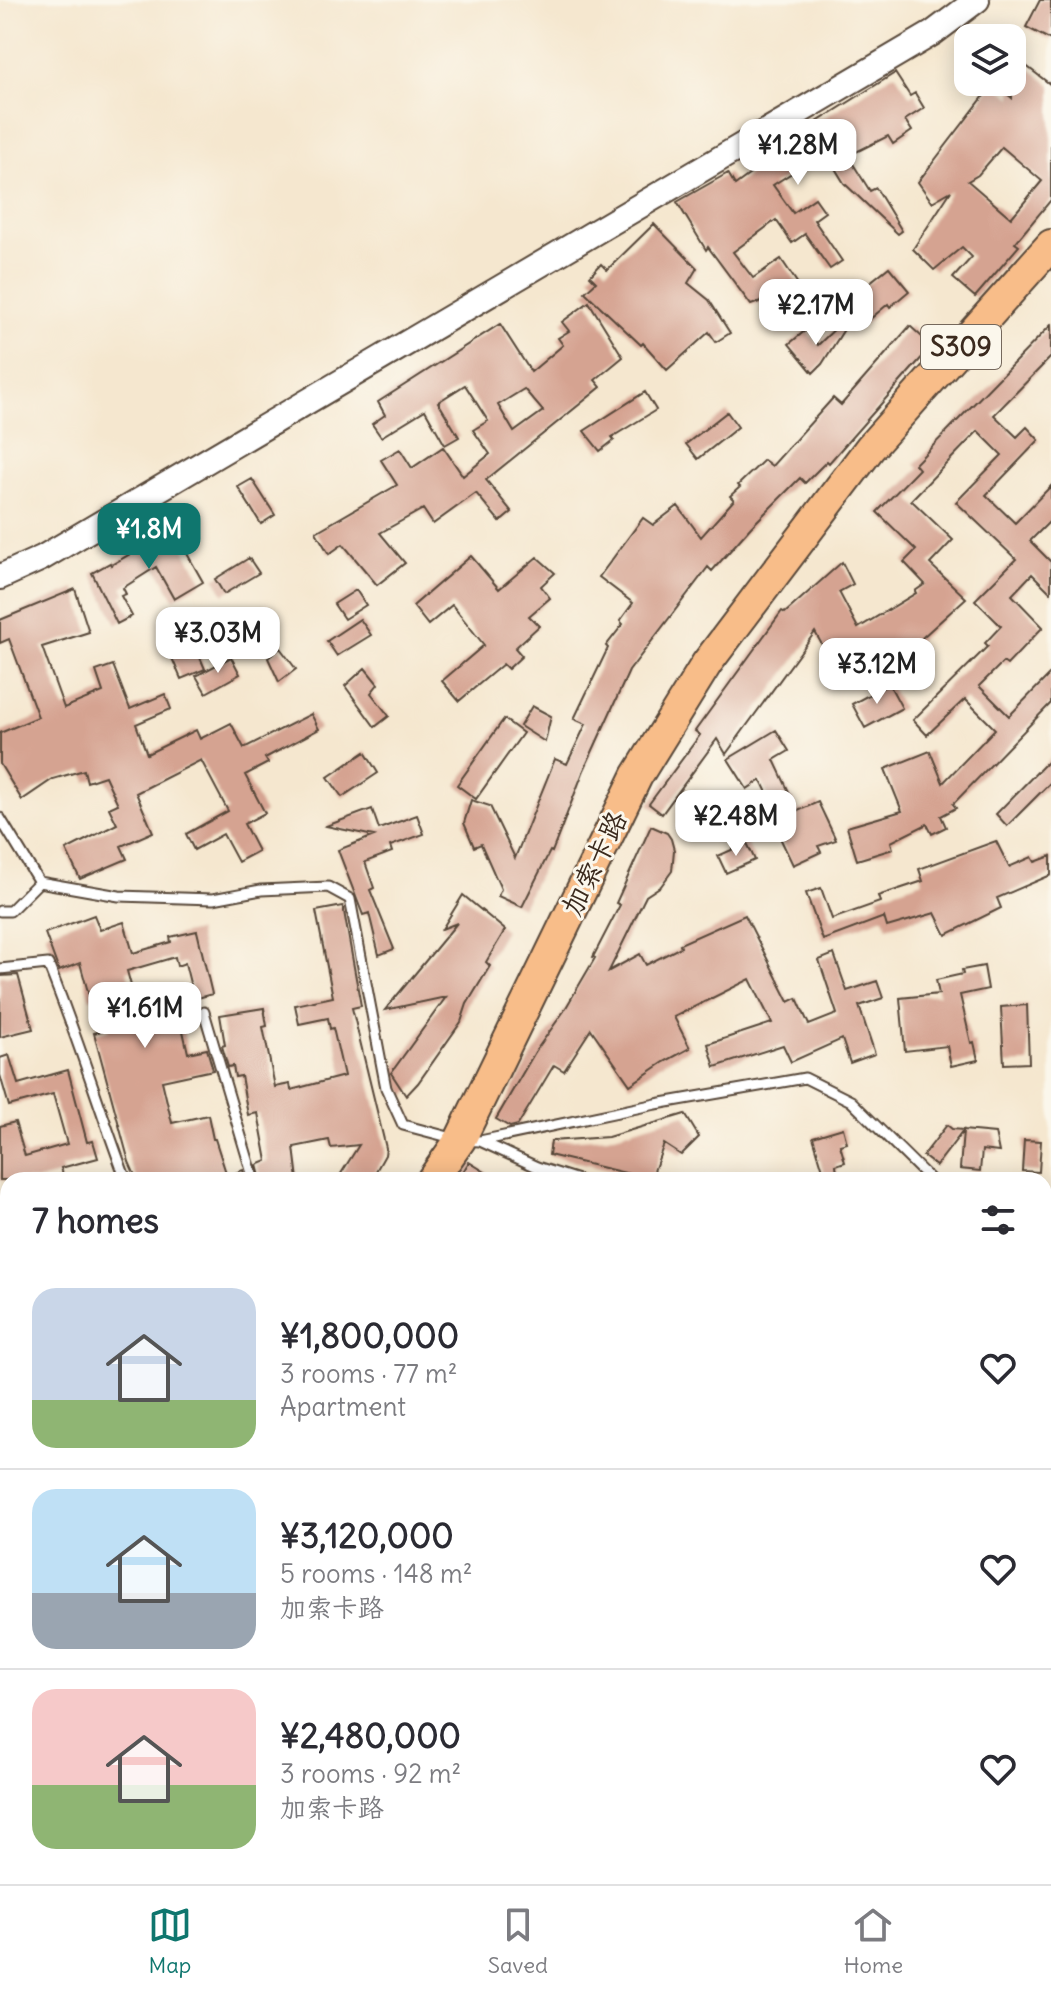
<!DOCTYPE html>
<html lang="en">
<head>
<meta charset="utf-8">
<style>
	:root { --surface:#fff; --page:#f2f2f3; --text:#2b2b33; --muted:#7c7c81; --line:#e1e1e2; --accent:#0f766e }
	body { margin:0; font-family:Delius,"LXGW WenKai TC",sans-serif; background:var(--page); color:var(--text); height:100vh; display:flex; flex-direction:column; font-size:30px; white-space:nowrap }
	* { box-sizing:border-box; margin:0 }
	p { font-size:26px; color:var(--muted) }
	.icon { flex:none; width:44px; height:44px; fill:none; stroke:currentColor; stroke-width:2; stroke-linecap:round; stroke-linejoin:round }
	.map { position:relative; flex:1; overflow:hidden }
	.details { position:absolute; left:0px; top:1172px; width:1052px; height:712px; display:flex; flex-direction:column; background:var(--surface); border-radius:24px 24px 0 0; box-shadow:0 4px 20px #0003 }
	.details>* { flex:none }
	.fabs { position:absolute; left:954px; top:24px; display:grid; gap:16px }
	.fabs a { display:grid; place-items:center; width:72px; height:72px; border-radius:16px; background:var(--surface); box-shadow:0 4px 20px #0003; font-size:40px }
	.price { position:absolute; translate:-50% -68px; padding:0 18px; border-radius:16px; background:#fff; color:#222; font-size:26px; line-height:52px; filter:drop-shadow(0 2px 4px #0008) }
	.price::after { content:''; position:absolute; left:50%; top:48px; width:24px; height:18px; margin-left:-12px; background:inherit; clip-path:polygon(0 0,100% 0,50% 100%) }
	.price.current { background:var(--accent); color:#fff }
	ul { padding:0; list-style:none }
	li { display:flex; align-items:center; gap:24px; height:200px; padding:0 32px }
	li+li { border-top:2px solid var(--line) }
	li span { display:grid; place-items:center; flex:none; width:224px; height:160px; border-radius:24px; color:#555 }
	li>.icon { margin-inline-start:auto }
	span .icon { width:96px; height:96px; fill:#fffc; stroke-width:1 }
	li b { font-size:34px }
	h2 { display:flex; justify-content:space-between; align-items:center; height:96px; padding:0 32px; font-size:34px }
	.dock { display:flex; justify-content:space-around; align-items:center; height:112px; border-top:2px solid var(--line); background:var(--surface); font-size:22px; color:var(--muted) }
	.dock a { display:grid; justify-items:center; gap:4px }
	.dock .current { color:var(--accent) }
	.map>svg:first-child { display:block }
	.building { fill:#d5a391; fill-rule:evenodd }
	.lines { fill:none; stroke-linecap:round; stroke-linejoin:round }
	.service-casing { stroke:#574639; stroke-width:13 }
	.minor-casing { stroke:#574639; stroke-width:22 }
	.tertiary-casing { stroke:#574639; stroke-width:28 }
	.primary-casing { stroke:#574639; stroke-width:34 }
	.service { stroke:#fff; stroke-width:9 }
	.minor { stroke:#fff; stroke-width:18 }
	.tertiary { stroke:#fff; stroke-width:24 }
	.primary { stroke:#f8bd89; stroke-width:30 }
	.labels { text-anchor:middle; stroke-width:6; stroke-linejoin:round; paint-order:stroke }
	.shield { fill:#fbf7ec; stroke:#75685c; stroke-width:2 }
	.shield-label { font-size:26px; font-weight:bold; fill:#3b2a1e }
	.street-label { font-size:28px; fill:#3b2a1e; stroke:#fbf7ec }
</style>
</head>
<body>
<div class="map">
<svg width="1051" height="1884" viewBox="0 0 1051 1884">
	<rect width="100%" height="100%" fill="#fbf7ec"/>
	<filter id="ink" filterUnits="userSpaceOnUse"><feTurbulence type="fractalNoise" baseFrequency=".0125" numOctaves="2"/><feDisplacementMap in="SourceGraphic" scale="16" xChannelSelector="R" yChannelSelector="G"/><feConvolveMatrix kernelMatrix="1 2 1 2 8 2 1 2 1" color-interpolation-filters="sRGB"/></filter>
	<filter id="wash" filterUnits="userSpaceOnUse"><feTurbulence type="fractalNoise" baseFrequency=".006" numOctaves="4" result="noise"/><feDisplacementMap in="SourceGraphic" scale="32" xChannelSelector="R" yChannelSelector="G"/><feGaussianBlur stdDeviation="1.8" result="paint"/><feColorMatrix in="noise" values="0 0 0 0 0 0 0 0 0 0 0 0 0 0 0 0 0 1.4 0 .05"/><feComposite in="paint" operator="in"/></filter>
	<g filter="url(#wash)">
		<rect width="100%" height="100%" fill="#f5e7cf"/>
		<g id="blocks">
			<path class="building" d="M 1040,0 L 1051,0 L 1051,40 L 1026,27 Z
				M 1012,55 L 1051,85 L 1051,200 L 1015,243 L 1019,246 L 975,297 L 953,278 L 972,257 L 962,247 L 934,270 L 913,249 L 951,191 L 932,202 L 918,182 L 994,83 L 1012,98 ZM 1002,147 L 1042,181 L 1011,218 L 968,181 L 978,175 Z
				M 895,73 L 910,96 L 915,93 L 924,108 L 905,120 L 912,131 L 893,144 L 888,136 L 848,156 L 870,191 L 876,188 L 902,231 L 898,234 L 844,183 L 825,152 L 773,185 L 793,213 L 815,198 L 825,212 L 814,220 L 842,261 L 830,269 L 805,234 L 792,243 L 776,220 L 733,252 L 753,278 L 781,259 L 800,287 L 751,305 L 708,247 L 706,250 L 677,202 L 728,173 L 735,185 L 779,153 L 774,145 L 800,130 L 801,132 Z
				M 654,224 L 697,268 L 688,283 L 709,300 L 730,333 L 716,342 L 709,332 L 667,370 L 643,343 L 641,345 L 585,292 L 596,282 L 590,276 L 601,264 L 607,270 Z
				M 889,267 L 909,291 L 890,307 L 888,304 L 863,325 L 844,303 Z
				M 589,302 L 623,357 L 595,380 L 601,387 L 486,480 L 512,512 L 500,522 L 476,493 L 433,524 L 423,509 L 380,533 L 405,563 L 377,585 L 343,544 L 329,554 L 316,532 L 397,485 L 381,460 L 400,449 L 412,468 L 443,447 L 463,476 L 490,454 L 473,430 L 488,421 L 465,385 L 438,402 L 459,437 L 445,445 L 425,410 L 381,437 L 372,424 L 385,415 L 378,402 L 500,324 L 531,372 L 563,345 L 558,338 L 569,331 L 562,322 ZM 524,389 L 543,411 L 514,432 L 498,405 Z
				M 844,320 L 848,323 L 822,364 L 813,373 L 789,344 L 806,330 L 818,345 Z
				M 1051,325 L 1051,357 L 994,415 L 1017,437 L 1027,427 L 1039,440 L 986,495 L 1015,523 L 1051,486 L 1051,520 L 1030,541 L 1051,562 L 1051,593 L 1032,574 L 1012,595 L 1043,627 L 1007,665 L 1003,662 L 979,686 L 1009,716 L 1051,673 L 1051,703 L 953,804 L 956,808 L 941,816 L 946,827 L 932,834 L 927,824 L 891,842 L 893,849 L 857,860 L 847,827 L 902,811 L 885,769 L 930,751 L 943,783 L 995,729 L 965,699 L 927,735 L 913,720 L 988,646 L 985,643 L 1001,626 L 975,600 L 1016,559 L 956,502 L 1002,455 L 978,431 L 911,500 L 953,540 L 930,564 L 966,598 L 912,647 L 918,657 L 889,674 L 873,646 L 835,668 L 815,632 L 726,754 L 717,739 L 662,814 L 649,804 L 700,735 L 695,731 L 782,611 L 785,613 L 842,562 L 853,584 L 839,592 L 858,628 L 916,593 L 915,591 L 925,584 L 904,562 L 916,550 L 877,512 L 919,469 L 915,464 Z
				M 910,326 L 932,346 L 829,463 L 827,461 L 805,483 L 800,478 L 751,527 L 712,571 L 708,567 L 629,671 L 584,770 L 552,852 L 550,851 L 522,907 L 498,896 L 501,889 L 481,844 L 474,847 L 464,823 L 471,800 L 490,806 L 515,858 L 555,759 L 567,764 L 586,724 L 574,719 L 608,648 L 606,646 L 623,624 L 620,621 L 633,603 L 599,577 L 643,518 L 653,525 L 678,506 L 701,537 L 734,500 L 730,496 L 740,487 L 738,485 L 764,460 L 772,466 L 833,398 L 841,405 Z
				M 645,392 L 656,410 L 612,437 L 614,440 L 600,451 L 584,431 Z
				M 727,412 L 738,427 L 698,459 L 686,444 Z
				M 252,479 L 275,515 L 261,524 L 238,487 Z
				M 182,524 L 190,538 L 181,543 L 203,582 L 174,599 L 156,567 L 123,588 L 126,594 L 121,596 L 132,616 L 117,624 L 92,573 L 110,563 L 111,565 Z
				M 471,556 L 499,589 L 537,557 L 555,573 L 541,586 L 550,598 L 529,616 L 539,626 L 515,648 L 522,656 L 508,669 L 503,664 L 459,701 L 442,681 L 484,645 L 452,605 L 428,625 L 413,606 Z
				M 249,558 L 259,573 L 224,594 L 215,579 Z
				M 75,589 L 89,632 L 42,647 L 64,708 L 103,692 L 96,671 L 113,665 L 130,709 L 165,694 L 171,709 L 136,724 L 147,754 L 196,730 L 200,739 L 231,723 L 244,748 L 311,714 L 319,729 L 265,758 L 268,763 L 245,775 L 265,813 L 244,824 L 258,851 L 238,862 L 223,834 L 194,850 L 186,834 L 228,811 L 201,760 L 136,793 L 153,832 L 121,846 L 127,859 L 80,879 L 66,850 L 117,824 L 109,808 L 118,804 L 105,776 L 87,782 L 84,770 L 53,779 L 22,800 L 0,764 L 0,733 L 38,717 L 9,639 L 0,643 L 0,620 Z
				M 356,590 L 366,605 L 344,619 L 334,604 Z
				M 360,619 L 371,635 L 337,656 L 327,641 Z
				M 187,627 L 205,669 L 181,679 L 163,637 Z
				M 280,648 L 296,669 L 279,682 L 268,658 Z
				M 231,657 L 240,674 L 206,693 L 196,676 Z
				M 365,668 L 378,684 L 371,693 L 389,716 L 375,727 L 345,686 Z
				M 889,684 L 902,708 L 865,728 L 852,704 Z
				M 532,706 L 551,716 L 545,742 L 520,726 Z
				M 504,719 L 523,733 L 476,799 L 457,785 Z
				M 776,730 L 789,751 L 774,760 L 798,811 L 818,802 L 836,840 L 818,846 L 821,852 L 793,865 L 773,823 L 780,820 L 761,780 L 747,789 L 728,759 Z
				M 365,752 L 378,773 L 342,797 L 328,777 Z
				M 1051,758 L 1051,782 L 1007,826 L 996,814 Z
				M 372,809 L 379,829 L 417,815 L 424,834 L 390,846 L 392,852 L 365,862 L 374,888 L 370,890 L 394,949 L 379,955 L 369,913 L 363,915 L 338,850 L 374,836 L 326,826 Z
				M 651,826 L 667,833 L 671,839 L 674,850 L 672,871 L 661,886 L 646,896 L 609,971 L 640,954 L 646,965 L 681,947 L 680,944 L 745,915 L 789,1002 L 797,998 L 809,1025 L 837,1014 L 819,960 L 834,954 L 847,991 L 877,981 L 883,998 L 859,1006 L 875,1054 L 850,1063 L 842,1039 L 791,1062 L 783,1045 L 715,1067 L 708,1044 L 772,1023 L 750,979 L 674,1017 L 690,1048 L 664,1062 L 630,1085 L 591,1029 L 564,1071 L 554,1065 L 518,1125 L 510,1127 L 496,1119 L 535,1052 L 564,1011 L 595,958 L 593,957 L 620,905 L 616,903 Z
				M 996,841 L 1009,867 L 1032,857 L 1035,862 L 1051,856 L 1051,875 L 997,898 L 1001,908 L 946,935 L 935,913 L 887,927 L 884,917 L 823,940 L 806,893 L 821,888 L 832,919 L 880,902 L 878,896 L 923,881 L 919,869 Z
				M 747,843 L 755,860 L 726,873 L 718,856 Z
				M 463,895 L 505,930 L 486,962 L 490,966 L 467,1004 L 461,1022 L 418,1083 L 406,1096 L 391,1073 L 446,997 L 385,1010 L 457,923 L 442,929 Z
				M 343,906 L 361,1006 L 352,1008 L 386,1148 L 385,1155 L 371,1180 L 337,1180 L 359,1145 L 331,1148 L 329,1140 L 294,1147 L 298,1180 L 261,1180 L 257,1165 L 267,1161 L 258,1113 L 248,1115 L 241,1076 L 235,1077 L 233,1066 L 228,1067 L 222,1046 L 225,1045 L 220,1015 L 264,1008 L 267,1026 L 263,1027 L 275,1087 L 290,1084 L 291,1090 L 344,1076 L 333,1028 L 330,1029 L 328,1018 L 299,1024 L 295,1005 L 333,997 L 316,911 Z
				M 94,915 L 100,930 L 124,922 L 133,953 L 171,942 L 170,937 L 197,931 L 212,994 L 194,999 L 185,963 L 177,966 L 175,957 L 127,971 L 141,1022 L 179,1013 L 188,1053 L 207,1049 L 213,1070 L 162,1081 L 172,1123 L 208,1115 L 213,1139 L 215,1139 L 227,1176 L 243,1170 L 246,1180 L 137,1180 L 129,1162 L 94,1033 L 110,1029 L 100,995 L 90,999 L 80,963 L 59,971 L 45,933 Z
				M 984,966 L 988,989 L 960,995 L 971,1043 L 974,1042 L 978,1060 L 951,1066 L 947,1046 L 905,1051 L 900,998 L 939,994 L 936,980 L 963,974 L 962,970 Z
				M 18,975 L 33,1029 L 0,1037 L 0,976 Z
				M 1027,1005 L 1029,1063 L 1004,1064 L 1001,1007 Z
				M 9,1055 L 18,1084 L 68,1070 L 87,1142 L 93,1141 L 98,1158 L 61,1168 L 63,1174 L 38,1180 L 0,1180 L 0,1126 L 15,1122 L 25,1156 L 67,1144 L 53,1094 L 9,1106 L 0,1075 L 0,1058 Z
				M 685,1114 L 699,1137 L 681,1155 L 664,1144 L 651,1179 L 549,1155 L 551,1141 L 608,1137 Z
				M 947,1125 L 952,1129 L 995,1133 L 999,1152 L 982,1150 L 980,1171 L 960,1169 L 963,1131 L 936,1166 L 923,1156 Z
				M 843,1128 L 847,1143 L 840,1145 L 845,1162 L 836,1165 L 838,1180 L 826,1180 L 813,1137 Z
				M 1024,1140 L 1041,1141 L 1039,1172 L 1022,1171 Z
				M 469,1162 L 498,1180 L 458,1180 Z"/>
		</g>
	</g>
	<g filter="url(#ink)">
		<use href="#blocks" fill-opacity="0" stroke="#574639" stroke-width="2"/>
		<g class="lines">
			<defs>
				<path id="service" d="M 0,818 L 39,882 L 119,896 L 213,899 L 261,890 L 328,887 L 350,899 L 386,1088 L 403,1125 L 460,1140 L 480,1141 L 656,1104 L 805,1078 L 851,1101 L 931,1180
					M 0,911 L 10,911 L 39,882
					M 0,969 L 48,964 C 77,1035 99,1108 126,1180
					M 204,1012 L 254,1180
					M 480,1141 L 537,1167 L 578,1180
					M 1044,1198 L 1051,1197
					M 0,1654 L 8,1652
					M 212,1876 L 217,1884
					M 885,1876 L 889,1884
					M 769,1884 L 780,1876"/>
				<path id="minor" d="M 0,1548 L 8,1544"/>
				<path id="tertiary" d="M 0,577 L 42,558 L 933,33 L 977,0"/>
				<path id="primary" d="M 432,1180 L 460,1140 L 637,776 L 707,663 L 870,448 L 1051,245
					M 0,1592 L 8,1588"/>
			</defs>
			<use href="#service" class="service-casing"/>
			<use href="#minor" class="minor-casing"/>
			<use href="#tertiary" class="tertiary-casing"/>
			<use href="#primary" class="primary-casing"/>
			<use href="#service" class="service"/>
			<use href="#minor" class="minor"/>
			<use href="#tertiary" class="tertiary"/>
			<use href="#primary" class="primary"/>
		</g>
	</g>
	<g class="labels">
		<rect class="shield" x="921" y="325" width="80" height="44" rx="6"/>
		<g class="shield-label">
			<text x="961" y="356">S309</text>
		</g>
		<g class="street-label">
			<text transform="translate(594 863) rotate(-64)" y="10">加索卡路</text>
		</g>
	</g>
</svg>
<div class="fabs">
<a><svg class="icon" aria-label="layers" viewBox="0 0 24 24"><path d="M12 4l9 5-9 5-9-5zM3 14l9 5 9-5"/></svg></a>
</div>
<b class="price" style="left:798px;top:187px">¥1.28M</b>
<b class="price" style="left:816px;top:347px">¥2.17M</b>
<b class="price current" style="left:149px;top:571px">¥1.8M</b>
<b class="price" style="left:218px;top:675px">¥3.03M</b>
<b class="price" style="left:877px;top:706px">¥3.12M</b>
<b class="price" style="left:736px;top:858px">¥2.48M</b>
<b class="price" style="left:145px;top:1050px">¥1.61M</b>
<section class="details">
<h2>7 homes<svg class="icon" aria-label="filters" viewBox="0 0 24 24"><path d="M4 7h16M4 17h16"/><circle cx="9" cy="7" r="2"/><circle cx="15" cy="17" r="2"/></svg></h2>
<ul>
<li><span style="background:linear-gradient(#c9d6e8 70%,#8fb573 0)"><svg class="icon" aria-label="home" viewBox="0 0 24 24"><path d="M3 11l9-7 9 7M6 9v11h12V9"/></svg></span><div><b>¥1,800,000</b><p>3 rooms · 77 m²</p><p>Apartment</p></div><svg class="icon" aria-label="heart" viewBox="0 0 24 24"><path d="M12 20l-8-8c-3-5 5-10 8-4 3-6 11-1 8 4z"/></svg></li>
<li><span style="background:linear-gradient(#bfe0f5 65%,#9aa5b1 0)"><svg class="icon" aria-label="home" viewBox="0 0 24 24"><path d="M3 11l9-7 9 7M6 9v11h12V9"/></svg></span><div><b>¥3,120,000</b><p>5 rooms · 148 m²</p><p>加索卡路</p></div><svg class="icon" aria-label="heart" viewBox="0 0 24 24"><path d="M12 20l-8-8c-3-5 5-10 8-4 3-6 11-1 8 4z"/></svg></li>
<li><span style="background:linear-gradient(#f6c9c9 60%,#8fb573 0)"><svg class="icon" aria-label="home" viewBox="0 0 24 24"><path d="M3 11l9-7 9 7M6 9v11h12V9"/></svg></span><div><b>¥2,480,000</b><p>3 rooms · 92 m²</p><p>加索卡路</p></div><svg class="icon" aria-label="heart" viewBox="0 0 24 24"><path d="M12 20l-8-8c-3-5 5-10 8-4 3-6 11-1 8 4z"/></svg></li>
</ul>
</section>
</div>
<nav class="dock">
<a class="current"><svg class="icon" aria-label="map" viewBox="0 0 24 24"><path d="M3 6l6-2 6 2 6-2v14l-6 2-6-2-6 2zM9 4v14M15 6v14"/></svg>Map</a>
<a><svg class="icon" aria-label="saved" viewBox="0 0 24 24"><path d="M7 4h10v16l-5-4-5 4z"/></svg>Saved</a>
<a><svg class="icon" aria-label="home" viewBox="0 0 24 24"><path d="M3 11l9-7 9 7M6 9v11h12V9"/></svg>Home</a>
</nav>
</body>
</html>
